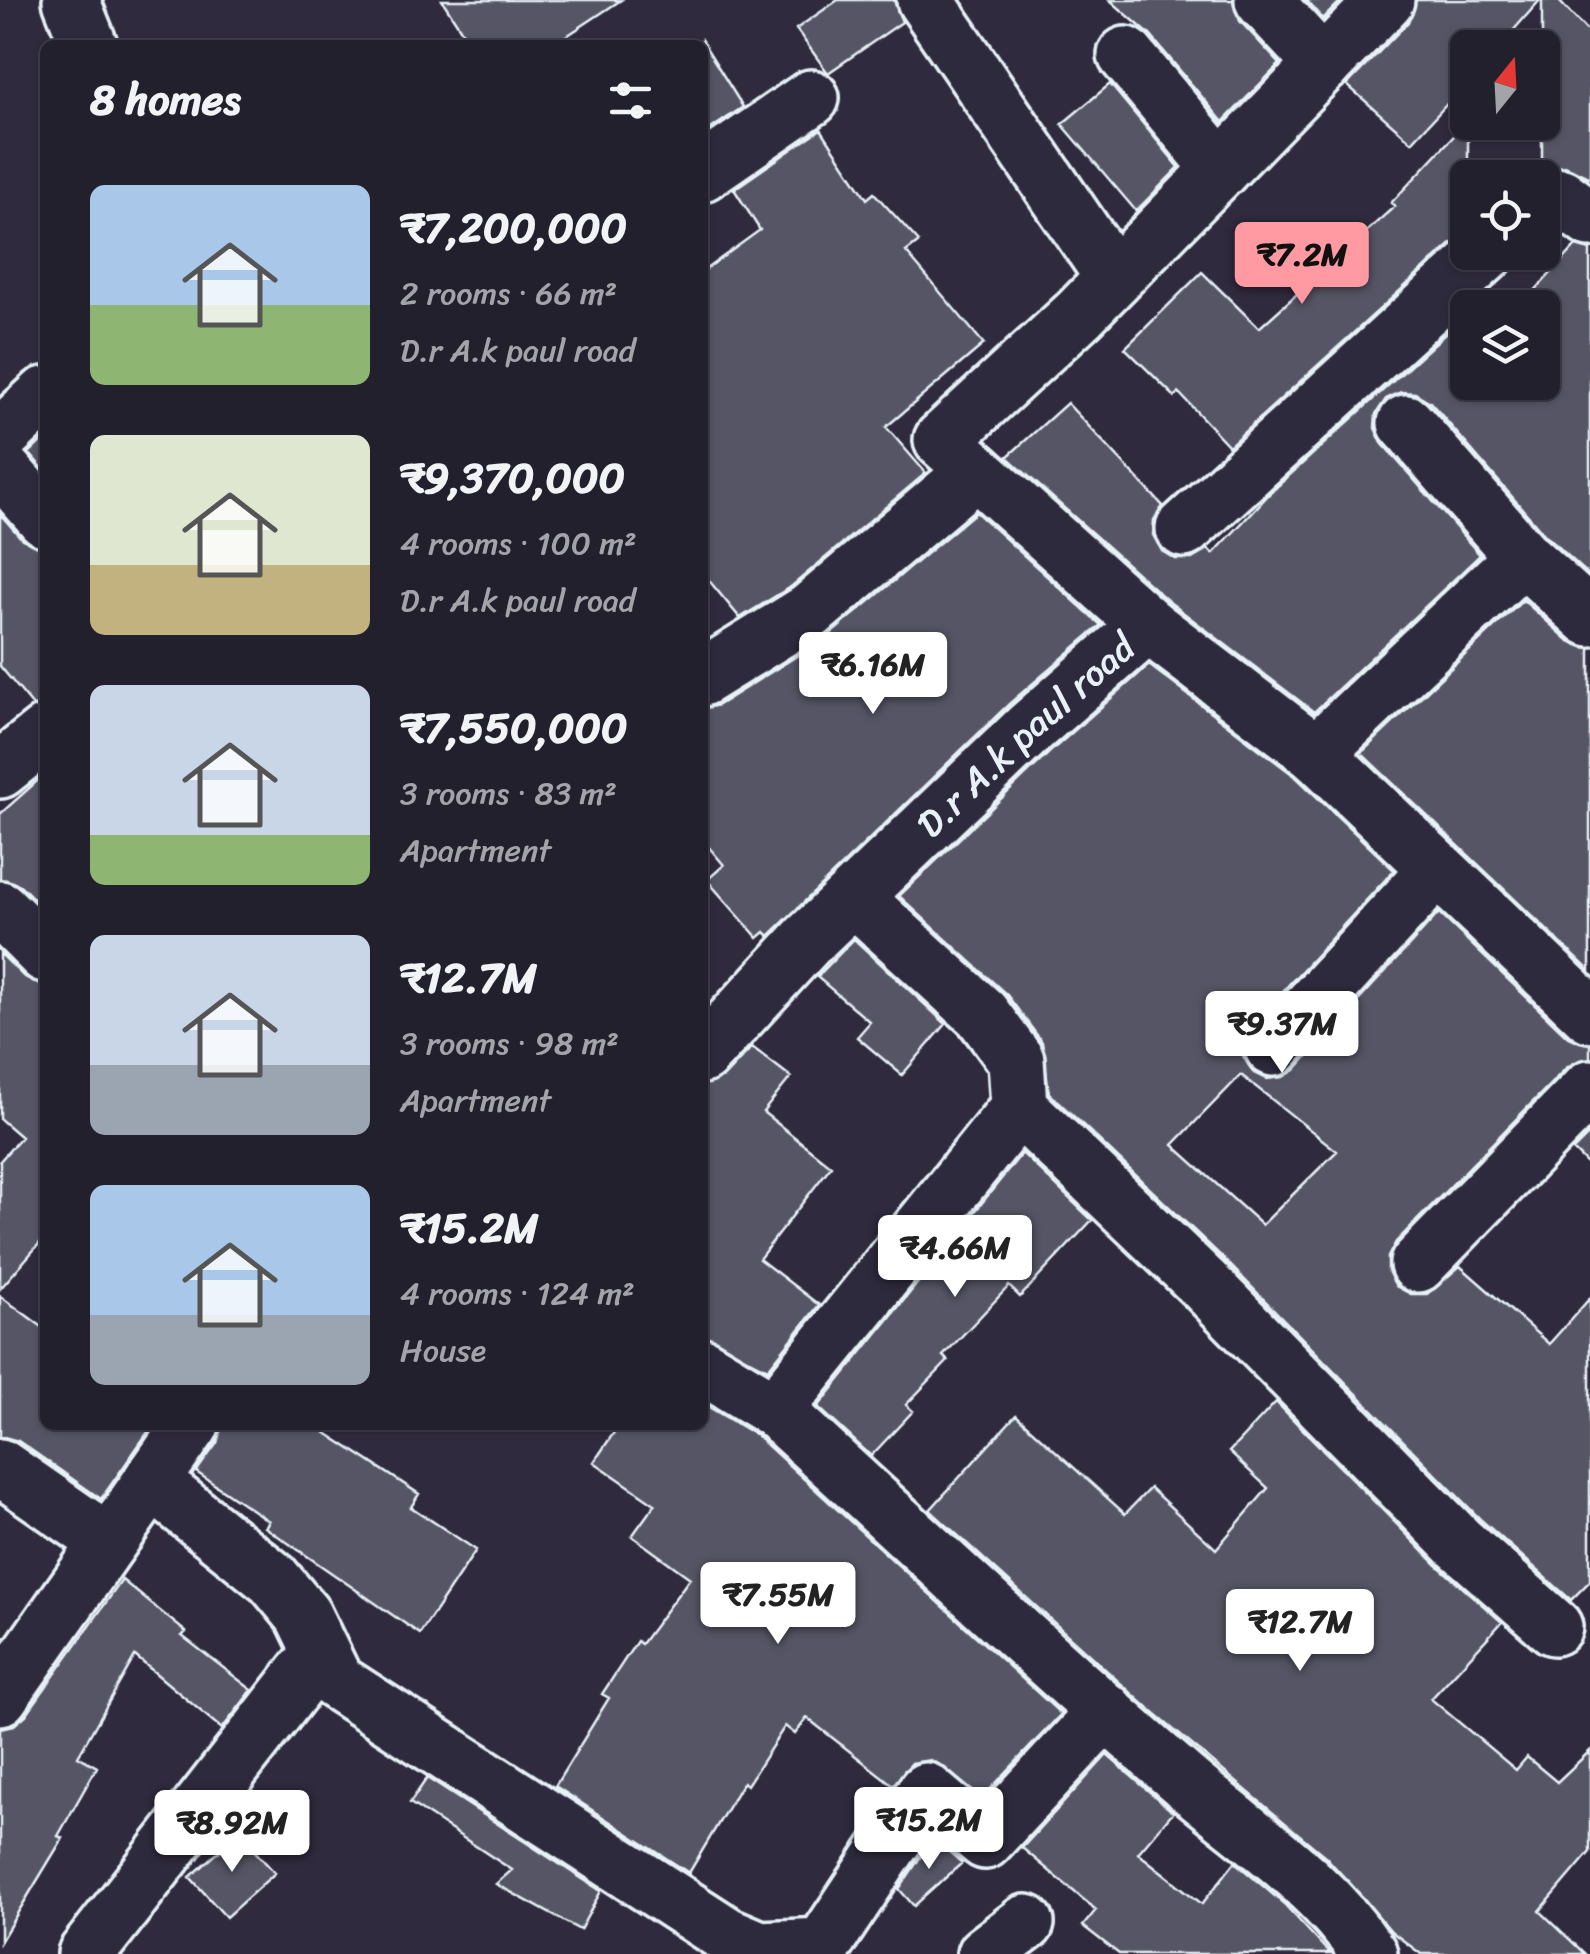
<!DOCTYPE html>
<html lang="en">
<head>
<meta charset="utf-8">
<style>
	:root { --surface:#23202e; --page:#2b2836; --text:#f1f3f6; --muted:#a3a3aa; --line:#403e4a; --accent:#ff9aa2 }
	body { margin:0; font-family:Sriracha,sans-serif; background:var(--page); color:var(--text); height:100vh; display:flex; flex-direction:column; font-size:38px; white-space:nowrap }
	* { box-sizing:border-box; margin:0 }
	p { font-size:32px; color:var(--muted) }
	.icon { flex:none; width:55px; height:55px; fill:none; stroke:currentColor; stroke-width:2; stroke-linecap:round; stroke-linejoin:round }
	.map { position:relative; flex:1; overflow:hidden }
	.sheet { position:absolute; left:40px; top:40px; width:668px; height:1390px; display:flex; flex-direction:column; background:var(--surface); border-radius:15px; box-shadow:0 2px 8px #0004,0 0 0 2px var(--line) }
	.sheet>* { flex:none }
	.needle { width:65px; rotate:18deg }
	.controls { position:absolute; left:1450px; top:30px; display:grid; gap:20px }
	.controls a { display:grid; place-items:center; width:110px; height:110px; border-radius:15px; background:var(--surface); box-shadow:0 2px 8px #0004,0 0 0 2px var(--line); font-size:50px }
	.price { position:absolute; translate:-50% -85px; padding:0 22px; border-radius:10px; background:#fff; color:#222; font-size:32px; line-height:65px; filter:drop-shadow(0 2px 5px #0008) }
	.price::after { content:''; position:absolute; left:50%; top:60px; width:30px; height:22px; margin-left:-15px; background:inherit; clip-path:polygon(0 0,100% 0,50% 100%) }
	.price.selected { background:var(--accent); color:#111 }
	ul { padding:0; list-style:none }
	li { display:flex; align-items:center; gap:30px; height:250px; padding:0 50px }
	li span { display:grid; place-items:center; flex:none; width:280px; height:200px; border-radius:15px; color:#555 }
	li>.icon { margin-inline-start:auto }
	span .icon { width:120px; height:120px; fill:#fffc; stroke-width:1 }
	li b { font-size:42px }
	h2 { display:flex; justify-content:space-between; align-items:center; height:120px; padding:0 50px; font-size:42px }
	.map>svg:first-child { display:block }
	.building { fill:#575565; stroke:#e8f1f8; stroke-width:2.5; fill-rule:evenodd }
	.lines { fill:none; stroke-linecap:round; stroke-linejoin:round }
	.minor-casing { stroke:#e8f1f8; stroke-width:62 }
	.minor { stroke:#2f2a3d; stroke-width:55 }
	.labels { text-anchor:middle; stroke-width:8; stroke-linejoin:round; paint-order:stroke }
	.street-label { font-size:38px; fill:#e8f1f8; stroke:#2f2a3d }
</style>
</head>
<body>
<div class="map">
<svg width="1590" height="1954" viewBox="0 0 1590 1954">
	<rect width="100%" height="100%" fill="#2f2a3d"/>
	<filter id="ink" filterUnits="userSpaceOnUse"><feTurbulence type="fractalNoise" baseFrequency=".01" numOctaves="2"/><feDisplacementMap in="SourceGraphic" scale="20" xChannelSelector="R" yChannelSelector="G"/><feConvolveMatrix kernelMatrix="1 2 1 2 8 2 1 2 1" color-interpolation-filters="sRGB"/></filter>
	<g filter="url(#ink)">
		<path class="building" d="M 442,0 L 621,0 L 553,45 L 471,45 Z
			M 838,0 L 894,0 L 902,22 L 828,73 L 796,29 Z
			M 1110,0 L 1233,0 L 1240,21 L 1280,64 L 1223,122 L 1150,35 Z
			M 1306,0 L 1342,0 L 1323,19 Z
			M 1416,0 L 1540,0 L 1498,48 L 1468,48 L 1468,81 L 1412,142 L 1347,85 L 1408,22 Z
			M 1542,0 L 1558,0 L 1590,34 L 1590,178 L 1565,166 L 1542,170 Z
			M 702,41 L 743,107 L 702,135 Z
			M 1110,84 L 1179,167 L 1136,211 L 1062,124 Z
			M 1468,121 L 1468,229 L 1229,446 L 1179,393 L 1175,397 L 1125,348 L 1202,272 L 1259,328 L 1395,206 L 1391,203 Z
			M 821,129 L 867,199 L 874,193 L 919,242 L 906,252 L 984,344 L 886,427 L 926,473 L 792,586 L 740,618 L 702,572 L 702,272 L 760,230 L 734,189 Z
			M 1576,246 L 1590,250 L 1590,576 L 1545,535 L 1430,402 L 1415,393 L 1401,392 L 1386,399 L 1376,414 L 1375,428 L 1382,443 L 1480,555 L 1314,712 L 1168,601 L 1007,457 L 1067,403 L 1163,506 L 1154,520 L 1153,535 L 1162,551 L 1175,559 L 1192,559 L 1208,549 L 1213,554 L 1271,492 L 1468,313 L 1468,382 L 1542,382 L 1542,308 L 1519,308 Z
			M 1490,293 L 1503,308 L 1474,308 Z
			M 45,438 L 45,471 L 29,453 Z
			M 976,512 L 1101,625 L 1009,704 L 769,936 L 765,932 L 758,938 L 707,880 L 724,865 L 702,839 L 702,709 L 718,705 L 827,637 Z
			M 0,514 L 22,539 L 45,548 L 45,704 L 33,706 L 0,666 Z
			M 1523,600 L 1569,641 L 1590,648 L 1590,971 L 1361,753 Z
			M 1149,665 L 1296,777 L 1394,870 L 1250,1027 L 1243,1040 L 1243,1056 L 1253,1072 L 1267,1079 L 1283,1077 L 1295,1070 L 1439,913 L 1568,1037 L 1590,1044 L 1590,1058 L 1568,1066 L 1396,1242 L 1388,1257 L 1388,1271 L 1396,1286 L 1411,1294 L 1427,1294 L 1460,1266 L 1549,1344 L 1590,1298 L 1590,1581 L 1571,1600 L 1480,1519 L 1225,1260 L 1049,1093 L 1042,1042 L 1007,995 L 899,896 L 1052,750 ZM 1241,1075 L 1337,1151 L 1262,1225 L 1173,1145 Z
			M 45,774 L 45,910 L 21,886 L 0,879 L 0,814 Z
			M 854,939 L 946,1024 L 902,1075 L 857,1037 L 870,1022 L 817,977 Z
			M 0,953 L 24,977 L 45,984 L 45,1237 L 0,1289 L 0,1161 L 21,1137 L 0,1119 Z
			M 752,1047 L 791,1077 L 763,1112 L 831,1166 L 759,1259 L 819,1305 L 768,1369 L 702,1335 L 702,1085 L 724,1077 Z
			M 1590,1133 L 1590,1167 L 1573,1150 Z
			M 1022,1153 L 1092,1220 L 1020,1297 L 1009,1286 L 943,1356 L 948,1361 L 906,1405 L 913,1411 L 871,1456 L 818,1407 Z
			M 0,1296 L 45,1329 L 45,1425 L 153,1425 L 101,1499 L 18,1441 L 0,1436 Z
			M 1276,1402 L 1436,1564 L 1502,1622 L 1431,1699 L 1516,1770 L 1527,1757 L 1557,1782 L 1590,1751 L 1590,1852 L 1540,1911 L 1585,1954 L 1421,1954 L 1392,1932 L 1326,1857 L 1150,1710 L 930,1510 L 1016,1415 L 1125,1514 L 1150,1488 L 1216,1549 L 1268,1488 L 1229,1452 Z
			M 702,1403 L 756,1435 L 1061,1714 L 982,1798 L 931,1760 L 912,1763 L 893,1785 L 807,1718 L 795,1734 L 785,1726 L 747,1785 L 743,1782 L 689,1873 L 555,1786 L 609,1698 L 602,1694 L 637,1641 L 641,1644 L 690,1578 L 632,1536 L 655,1504 L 594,1462 L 619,1425 L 702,1425 Z
			M 222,1425 L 314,1425 L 419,1494 L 411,1507 L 476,1550 L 420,1634 L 265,1527 L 269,1521 L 196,1472 L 217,1443 Z
			M 122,1580 L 186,1632 L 182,1636 L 252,1690 L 222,1729 L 135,1656 L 78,1756 L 97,1767 L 58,1836 L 63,1838 L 0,1942 L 0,1728 L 14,1725 L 26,1715 Z
			M 1107,1755 L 1173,1812 L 1138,1853 L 1202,1904 L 1235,1862 L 1284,1904 L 1330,1954 L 1119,1954 L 1083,1926 L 1096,1910 L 1022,1848 Z
			M 427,1778 L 601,1891 L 580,1930 L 496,1884 L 512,1870 L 410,1803 Z
			M 239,1834 L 275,1873 L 226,1917 L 190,1877 Z
			M 933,1838 L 962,1863 L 914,1906 L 899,1889 Z"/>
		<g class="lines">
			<defs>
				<g id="minor">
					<path d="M 71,0 L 89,45"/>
					<path d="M 925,0 L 1114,278"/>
					<path d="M 1263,0 L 1323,65"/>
					<path d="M 1126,55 L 1221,169"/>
					<path d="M 702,173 L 811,98"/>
					<path d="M 1542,203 L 1561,197 L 1590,219"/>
					<path d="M 1406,423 L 1523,557 L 1590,618"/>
					<path d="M 0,437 L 45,395"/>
					<path d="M 0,467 L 45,518"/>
					<path d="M 1184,529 L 1488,252"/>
					<path d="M 1148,625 L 942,440 L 1079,314 L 1386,0"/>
					<path d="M 702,678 L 810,611 L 976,471"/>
					<path d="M 1316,753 L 1523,557"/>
					<path d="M 0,770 L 45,734"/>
					<path d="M 854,897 L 982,1014 L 1016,1060 L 1019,1107 L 1203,1283 L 1458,1542 L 1554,1627"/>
					<path d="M 0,909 L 45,954"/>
					<path d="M 1273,1048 L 1437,869"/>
					<path id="s1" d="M 702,1055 L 809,939 L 1031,727 L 1148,625 L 1316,753 L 1590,1014"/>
					<path d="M 1418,1264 L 1590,1088"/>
					<path d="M 702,1366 L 775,1410 C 910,1533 1043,1659 1181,1778 C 1247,1835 1320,1880 1369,1954"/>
					<path d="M 775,1410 L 1019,1107"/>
					<path d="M 0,1467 L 108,1542"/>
					<path d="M 151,1481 L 273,1579 L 303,1615 L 335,1681 L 727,1935 L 760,1949 L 823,1946 L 926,1791 L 985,1841 L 1106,1711"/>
					<path d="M 0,1697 L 191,1425"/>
					<path d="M 86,1954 L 319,1655"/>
					<path d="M 985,1954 L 1026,1923"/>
				</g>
			</defs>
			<use href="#minor" class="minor-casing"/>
			<use href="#minor" class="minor"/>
		</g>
	</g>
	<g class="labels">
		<g class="street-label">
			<text dy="13" stroke="none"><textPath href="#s1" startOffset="455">D.r A.k paul road</textPath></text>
		</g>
	</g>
</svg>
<div class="controls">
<a><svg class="needle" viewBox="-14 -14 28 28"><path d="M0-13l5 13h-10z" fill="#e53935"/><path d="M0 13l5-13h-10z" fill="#a3a3aa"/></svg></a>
<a><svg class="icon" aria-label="locate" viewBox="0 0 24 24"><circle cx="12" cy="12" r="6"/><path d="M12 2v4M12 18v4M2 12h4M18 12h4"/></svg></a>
<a><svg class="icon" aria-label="layers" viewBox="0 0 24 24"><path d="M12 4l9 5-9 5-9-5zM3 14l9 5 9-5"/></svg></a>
</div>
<b class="price selected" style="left:1302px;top:307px">₹7.2M</b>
<b class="price" style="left:873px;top:717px">₹6.16M</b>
<b class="price" style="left:1282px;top:1076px">₹9.37M</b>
<b class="price" style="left:955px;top:1300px">₹4.66M</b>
<b class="price" style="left:778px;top:1647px">₹7.55M</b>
<b class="price" style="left:1300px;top:1674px">₹12.7M</b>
<b class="price" style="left:929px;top:1872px">₹15.2M</b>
<b class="price" style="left:232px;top:1875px">₹8.92M</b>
<section class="sheet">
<h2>8 homes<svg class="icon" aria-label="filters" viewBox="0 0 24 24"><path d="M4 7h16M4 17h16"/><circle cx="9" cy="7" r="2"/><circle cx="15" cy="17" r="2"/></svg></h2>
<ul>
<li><span style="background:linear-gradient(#a9c7e8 60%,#8fb573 0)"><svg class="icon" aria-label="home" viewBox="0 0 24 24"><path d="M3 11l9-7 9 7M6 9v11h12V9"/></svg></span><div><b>₹7,200,000</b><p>2 rooms · 66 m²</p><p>D.r A.k paul road</p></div></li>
<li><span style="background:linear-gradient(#dfe7d0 65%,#c2b280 0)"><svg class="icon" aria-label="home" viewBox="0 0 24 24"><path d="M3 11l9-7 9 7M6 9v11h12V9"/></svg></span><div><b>₹9,370,000</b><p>4 rooms · 100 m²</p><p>D.r A.k paul road</p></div></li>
<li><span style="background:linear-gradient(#c9d6e8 75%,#8fb573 0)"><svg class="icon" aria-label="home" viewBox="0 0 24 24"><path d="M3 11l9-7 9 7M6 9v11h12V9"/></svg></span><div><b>₹7,550,000</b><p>3 rooms · 83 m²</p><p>Apartment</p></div></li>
<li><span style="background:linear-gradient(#c9d6e8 65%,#9aa5b1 0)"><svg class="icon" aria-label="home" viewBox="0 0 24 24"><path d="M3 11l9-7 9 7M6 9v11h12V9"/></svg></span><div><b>₹12.7M</b><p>3 rooms · 98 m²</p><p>Apartment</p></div></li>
<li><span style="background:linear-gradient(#a9c7e8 65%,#9aa5b1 0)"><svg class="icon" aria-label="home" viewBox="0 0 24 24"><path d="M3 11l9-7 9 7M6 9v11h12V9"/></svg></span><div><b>₹15.2M</b><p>4 rooms · 124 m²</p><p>House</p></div></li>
</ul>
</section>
</div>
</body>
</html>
